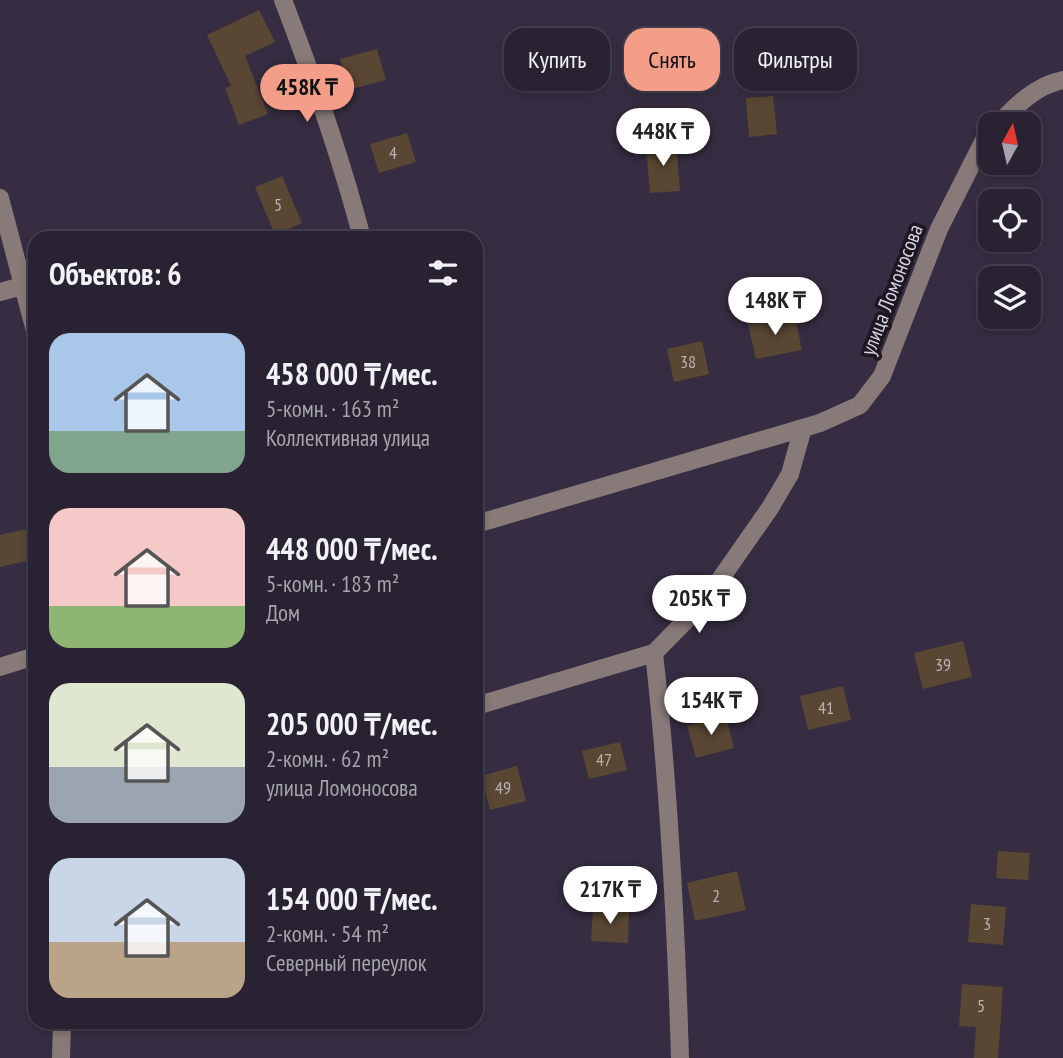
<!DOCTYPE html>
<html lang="ru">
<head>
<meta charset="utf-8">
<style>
	:root { --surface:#282232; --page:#302a3a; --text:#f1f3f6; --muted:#a5a4ac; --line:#443f4d; --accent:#f49e89 }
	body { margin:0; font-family:"PT Sans Narrow",sans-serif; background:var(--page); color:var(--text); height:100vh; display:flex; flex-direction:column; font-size:26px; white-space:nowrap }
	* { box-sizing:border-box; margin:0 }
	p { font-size:23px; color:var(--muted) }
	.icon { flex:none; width:38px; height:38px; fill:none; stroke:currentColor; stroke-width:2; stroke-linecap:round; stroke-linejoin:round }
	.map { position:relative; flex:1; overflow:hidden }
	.details { position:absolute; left:28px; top:231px; width:455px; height:798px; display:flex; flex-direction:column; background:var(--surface); border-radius:21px; box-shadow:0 4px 10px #0003,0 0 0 2px var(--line) }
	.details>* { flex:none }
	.top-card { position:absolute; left:504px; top:28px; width:453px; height:63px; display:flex; gap:14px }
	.needle { width:46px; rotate:8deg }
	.fabs { position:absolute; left:978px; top:112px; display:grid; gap:14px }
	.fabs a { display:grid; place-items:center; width:63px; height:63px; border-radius:14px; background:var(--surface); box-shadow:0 4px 10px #0003,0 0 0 2px var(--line); font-size:35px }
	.price { position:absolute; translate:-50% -60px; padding:0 16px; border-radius:24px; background:#fff; color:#222; font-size:23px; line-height:46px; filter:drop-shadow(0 2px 4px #0008) }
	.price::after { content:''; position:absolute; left:50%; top:42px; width:21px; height:16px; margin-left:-10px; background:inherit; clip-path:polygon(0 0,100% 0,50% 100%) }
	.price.on { background:var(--accent); color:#111 }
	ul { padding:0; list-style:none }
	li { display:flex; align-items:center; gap:21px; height:175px; padding:0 21px }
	li span { display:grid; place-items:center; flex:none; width:196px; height:140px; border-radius:21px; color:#555 }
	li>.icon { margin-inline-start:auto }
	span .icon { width:84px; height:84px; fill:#fffc; stroke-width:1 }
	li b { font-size:30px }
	h2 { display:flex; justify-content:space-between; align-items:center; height:84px; padding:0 21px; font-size:30px }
	.pill { padding:0 24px; border-radius:21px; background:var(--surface); box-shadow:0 4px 10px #0003,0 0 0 2px var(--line); font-size:24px; line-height:63px }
	.pill.on { background:var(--accent); color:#111 }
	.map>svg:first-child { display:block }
	.building { fill:#594733 }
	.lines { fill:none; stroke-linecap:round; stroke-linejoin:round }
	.minor { stroke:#887a79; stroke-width:18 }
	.labels { text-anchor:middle; stroke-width:7; stroke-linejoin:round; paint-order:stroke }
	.number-label { font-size:18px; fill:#bab1b6 }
	.street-label { font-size:21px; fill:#dad4e2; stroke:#1c1721 }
</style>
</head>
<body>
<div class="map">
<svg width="1063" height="1058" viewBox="0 0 1063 1058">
	<rect width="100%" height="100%" fill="#362d42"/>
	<path class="building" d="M 259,10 L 275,42 L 245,56 L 268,114 L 239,125 L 225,88 L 231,86 L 207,35 Z
		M 377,49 L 386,80 L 348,90 L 340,59 Z
		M 773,96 L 777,134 L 749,137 L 746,98 Z
		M 407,133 L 416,162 L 379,173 L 370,144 Z
		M 676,144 L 680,191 L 650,193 L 646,146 Z
		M 282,176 L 302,223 L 275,235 L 255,187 Z
		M 795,315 L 802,350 L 756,359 L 748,324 Z
		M 702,341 L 709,374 L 674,382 L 667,349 Z
		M 35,527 L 35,559 L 0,567 L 0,535 Z
		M 963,641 L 972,677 L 923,689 L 914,653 Z
		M 843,686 L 851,720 L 808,730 L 800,696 Z
		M 726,716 L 734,748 L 696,758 L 687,726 Z
		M 620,742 L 627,770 L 589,779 L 582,751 Z
		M 517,766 L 526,801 L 490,810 L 481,776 Z
		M 998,851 L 1030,853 L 1028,880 L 996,878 Z
		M 737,871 L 746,910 L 695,921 L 687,883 Z
		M 971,904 L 1006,907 L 1003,945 L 968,942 Z
		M 593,908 L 629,910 L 628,943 L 591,941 Z
		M 962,984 L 1003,987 L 998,1058 L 974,1058 L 976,1027 L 959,1026 Z"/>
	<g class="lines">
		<path class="minor" d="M 283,0 C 313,78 341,157 362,238
			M 999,124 C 1016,105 1037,85 1063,80
			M 0,198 L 35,331
			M 0,292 L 22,286
			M 476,524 L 820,423 L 860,405 L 882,376 L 939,229 L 983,142 L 990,134
			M 654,653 C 669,788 676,923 680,1058
			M 0,667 L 35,656
			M 476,706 L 654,653 L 705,601 L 770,508 L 790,474 L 803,428
			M 61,1058 L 62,1022"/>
	</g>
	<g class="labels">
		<g class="number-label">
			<text x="393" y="159">4</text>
			<text x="278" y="211">5</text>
			<text x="688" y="368">38</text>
			<text x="943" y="671">39</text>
			<text x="826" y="714">41</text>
			<text x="604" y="766">47</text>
			<text x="503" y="794">49</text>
			<text x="716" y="902">2</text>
			<text x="987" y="930">3</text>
			<text x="981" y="1012">5</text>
		</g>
		<g class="street-label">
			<text transform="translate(892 290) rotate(-69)" y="7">улица Ломоносова</text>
		</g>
	</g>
</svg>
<div class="fabs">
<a><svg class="needle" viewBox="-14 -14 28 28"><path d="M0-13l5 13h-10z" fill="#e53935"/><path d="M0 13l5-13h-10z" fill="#a5a4ac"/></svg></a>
<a><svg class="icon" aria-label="locate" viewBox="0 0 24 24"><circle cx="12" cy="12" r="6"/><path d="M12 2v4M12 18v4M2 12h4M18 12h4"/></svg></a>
<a><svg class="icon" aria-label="layers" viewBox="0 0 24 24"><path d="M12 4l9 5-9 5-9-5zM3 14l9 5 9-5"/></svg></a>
</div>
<b class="price on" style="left:307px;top:124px">458K ₸</b>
<b class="price" style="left:663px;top:168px">448K ₸</b>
<b class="price" style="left:775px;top:337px">148K ₸</b>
<b class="price" style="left:699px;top:635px">205K ₸</b>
<b class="price" style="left:711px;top:737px">154K ₸</b>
<b class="price" style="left:610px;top:926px">217K ₸</b>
<div class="top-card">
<a class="pill">Купить</a>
<a class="pill on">Снять</a>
<a class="pill">Фильтры</a>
</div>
<section class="details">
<h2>Объектов: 6<svg class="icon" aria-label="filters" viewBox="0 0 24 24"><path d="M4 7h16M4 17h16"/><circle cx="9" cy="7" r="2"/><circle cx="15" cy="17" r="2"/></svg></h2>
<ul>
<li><span style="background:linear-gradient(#a9c7e8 70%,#7fa58c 0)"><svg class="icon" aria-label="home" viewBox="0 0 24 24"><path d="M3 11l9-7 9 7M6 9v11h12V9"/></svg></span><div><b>458 000 ₸/мес.</b><p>5-комн. · 163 m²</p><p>Коллективная улица</p></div></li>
<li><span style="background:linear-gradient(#f6c9c9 70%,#8fb573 0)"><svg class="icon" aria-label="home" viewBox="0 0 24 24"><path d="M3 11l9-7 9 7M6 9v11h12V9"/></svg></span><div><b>448 000 ₸/мес.</b><p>5-комн. · 183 m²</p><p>Дом</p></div></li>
<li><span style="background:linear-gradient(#dfe7d0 60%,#9aa5b1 0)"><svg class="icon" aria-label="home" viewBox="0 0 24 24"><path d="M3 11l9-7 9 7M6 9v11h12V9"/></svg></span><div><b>205 000 ₸/мес.</b><p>2-комн. · 62 m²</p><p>улица Ломоносова</p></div></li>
<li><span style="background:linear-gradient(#c9d6e8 60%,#b9a48a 0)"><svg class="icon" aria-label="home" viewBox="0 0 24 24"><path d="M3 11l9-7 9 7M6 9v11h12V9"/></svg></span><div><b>154 000 ₸/мес.</b><p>2-комн. · 54 m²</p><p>Северный переулок</p></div></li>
</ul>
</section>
</div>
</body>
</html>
